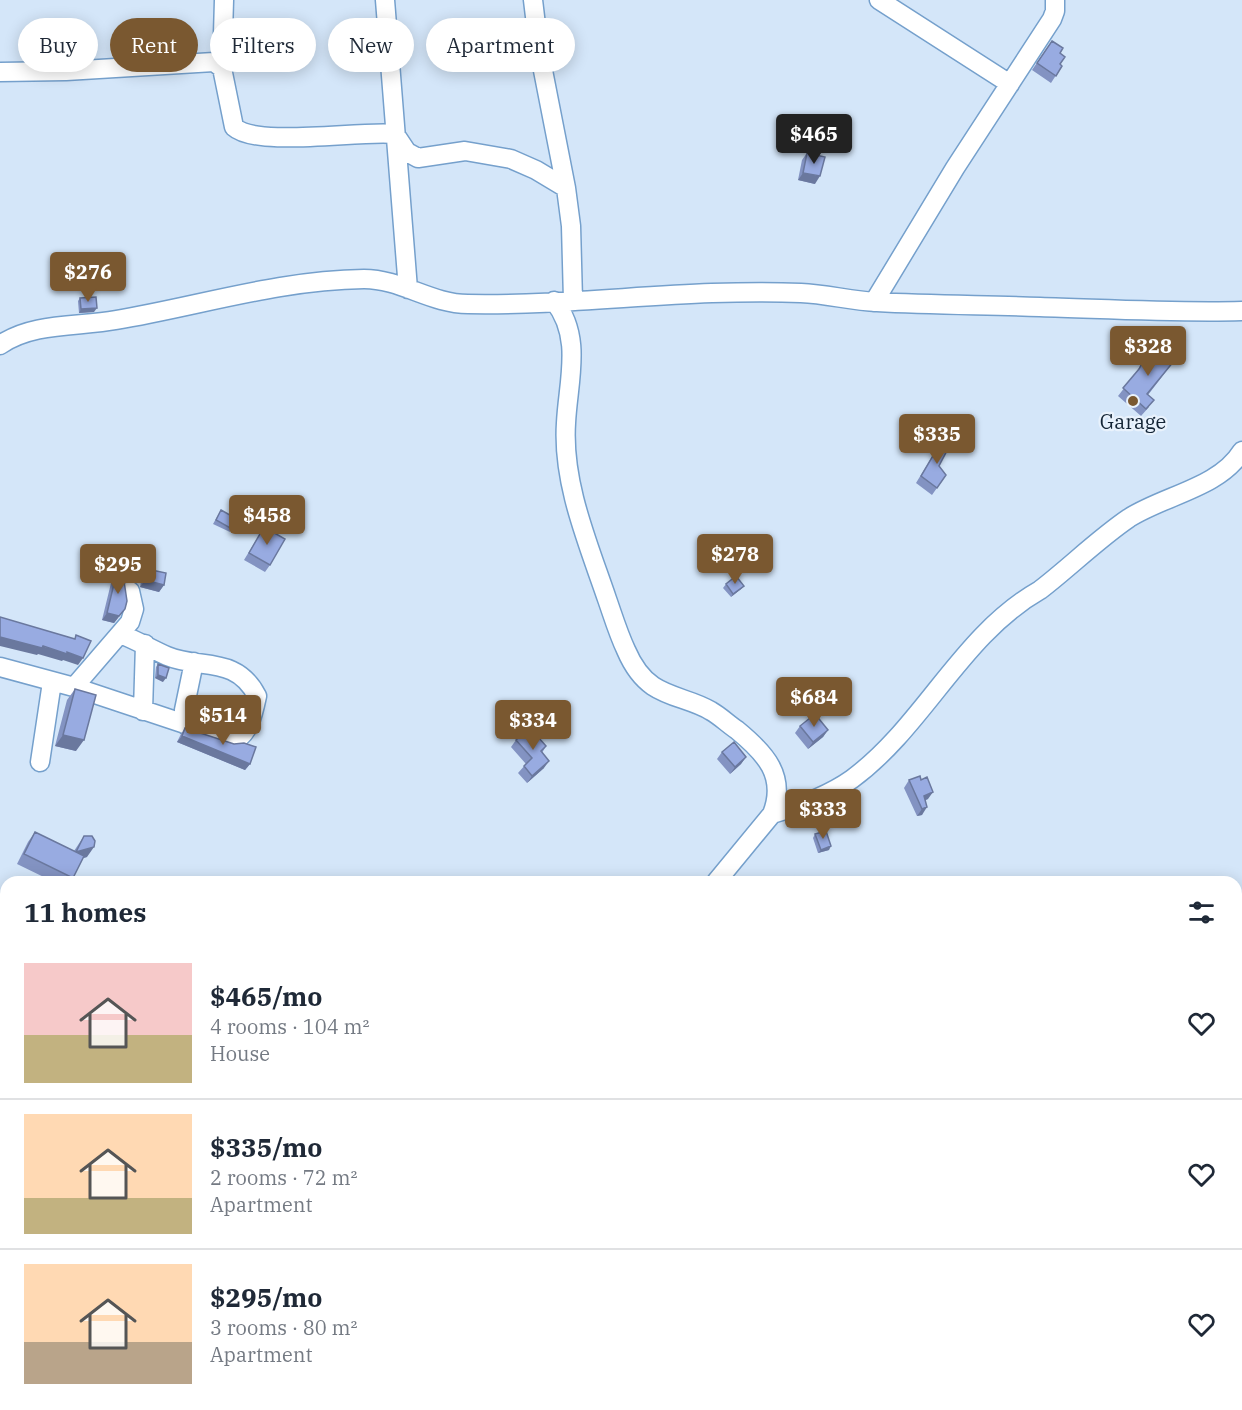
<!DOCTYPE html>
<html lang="en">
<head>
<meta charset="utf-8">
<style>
	:root { --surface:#fff; --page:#f2f2f3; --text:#1f2937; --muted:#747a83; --line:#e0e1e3; --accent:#7a5830 }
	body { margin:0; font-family:"IBM Plex Serif",serif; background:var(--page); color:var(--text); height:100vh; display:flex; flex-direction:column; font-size:22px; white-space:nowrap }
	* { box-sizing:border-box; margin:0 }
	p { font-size:20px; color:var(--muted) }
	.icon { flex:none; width:33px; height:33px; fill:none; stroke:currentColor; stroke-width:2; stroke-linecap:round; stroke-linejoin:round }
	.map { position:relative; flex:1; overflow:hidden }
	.drawer { position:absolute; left:0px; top:876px; width:1242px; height:534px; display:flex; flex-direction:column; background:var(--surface); border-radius:18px 18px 0 0; box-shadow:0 3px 15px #0003 }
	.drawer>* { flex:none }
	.banner { position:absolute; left:18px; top:18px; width:600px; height:54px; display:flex; gap:12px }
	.price { position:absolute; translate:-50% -51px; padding:0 14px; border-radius:6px; background:var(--accent); color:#fff; font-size:20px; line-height:39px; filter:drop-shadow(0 2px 3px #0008) }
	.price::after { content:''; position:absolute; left:50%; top:36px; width:18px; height:14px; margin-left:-9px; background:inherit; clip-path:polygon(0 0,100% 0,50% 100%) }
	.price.current { background:#222; color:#fff }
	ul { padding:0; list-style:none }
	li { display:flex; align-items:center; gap:18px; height:150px; padding:0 24px }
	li+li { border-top:2px solid var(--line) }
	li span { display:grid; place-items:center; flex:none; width:168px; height:120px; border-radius:0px; color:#555 }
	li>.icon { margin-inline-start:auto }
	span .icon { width:72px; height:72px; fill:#fffc; stroke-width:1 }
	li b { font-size:26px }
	h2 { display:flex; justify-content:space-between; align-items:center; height:72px; padding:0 24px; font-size:26px }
	.tag { padding:0 21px; border-radius:27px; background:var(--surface); box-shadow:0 3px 15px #0003; font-size:21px; line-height:54px }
	.tag.current { background:var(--accent); color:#fff }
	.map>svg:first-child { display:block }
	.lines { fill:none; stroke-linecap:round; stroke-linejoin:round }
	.minor-casing { stroke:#75a0cc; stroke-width:21 }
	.minor { stroke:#fff; stroke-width:18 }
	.wall { fill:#8393c2 }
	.shaded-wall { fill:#6a789e }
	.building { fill:#98abe1; stroke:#6a789e; stroke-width:1.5 }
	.poi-dot { fill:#7a5830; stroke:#e9f2fc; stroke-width:2 }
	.labels { text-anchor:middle; stroke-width:4.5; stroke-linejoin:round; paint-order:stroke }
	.poi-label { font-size:20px; fill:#142536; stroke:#e9f2fc }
</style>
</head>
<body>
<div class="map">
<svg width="1242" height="1410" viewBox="0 0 1242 1410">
	<rect width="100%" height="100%" fill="#d4e6f9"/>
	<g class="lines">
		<defs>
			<path id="minor" d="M 385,0 L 408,289
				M 533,0 L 539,50 L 566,188 L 571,226 L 573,300
				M 879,0 L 1010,84
				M 222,68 L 224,0
				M 0,72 L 66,71 L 214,62 L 222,68 L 234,127 C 257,148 361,130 395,134 L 407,152 L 418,158 L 465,151 L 511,159 L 536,170 L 566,188
				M 554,301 C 583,337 568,381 566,423 C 562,483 588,543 607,599 C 613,616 618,633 626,650 C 632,664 640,677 653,686 C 671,698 693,700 711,711 C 720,716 728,724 737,730 C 765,753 787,776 772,814 L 716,882
				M 874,302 L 955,168 L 1052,19 L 1055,11 L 1055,0
				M 0,345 C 33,322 79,327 116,320 C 199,306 279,280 364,279 C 401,279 431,304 468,304 C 579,306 690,288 801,293 C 827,294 851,301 877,302 C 931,305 986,305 1040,307 C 1108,309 1175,313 1242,311
				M 0,667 L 74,687 L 233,740 C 249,737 254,710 257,696 C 236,655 200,670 167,656 C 151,649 136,640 120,634
				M 74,687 L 130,622 L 134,609 L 130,591
				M 143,711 L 145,644
				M 184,724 L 184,710 L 194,662
				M 40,762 L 52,682
				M 772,814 C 800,806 828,796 852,779 C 924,726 961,635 1040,590 C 1070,567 1098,539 1129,518 C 1165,495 1219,488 1242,451
				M 0,1285 L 2,1284
				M 283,1410 L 288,1404
				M 495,1410 L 496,1404"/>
		</defs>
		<use href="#minor" class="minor-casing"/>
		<use href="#minor" class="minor"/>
	</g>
	<path class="wall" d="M 1052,41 L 1060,53 L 1060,64 L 1062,66 L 1051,83 L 1032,70 Z
		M 807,153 L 815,184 L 798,180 L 802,160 Z
		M 80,298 L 94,312 L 79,313 L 78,301 Z
		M 1149,351 L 1153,355 L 1174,361 L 1148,395 L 1149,407 L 1141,416 L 1118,396 L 1136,373 Z
		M 944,437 L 939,466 L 946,475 L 932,495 L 916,483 Z
		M 221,510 L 232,529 L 230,532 L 213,524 Z
		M 264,527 L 270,565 L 265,572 L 244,560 Z
		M 147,569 L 164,585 L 159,592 L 140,587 L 142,576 Z
		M 117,571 L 124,582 L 125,609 L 114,623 L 102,620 L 112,579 Z
		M 726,584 L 741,589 L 731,597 L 723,588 Z
		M 158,664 L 163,682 L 155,678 L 156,667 Z
		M 75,689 L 76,751 L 55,746 L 67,700 Z
		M 800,726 L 828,730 L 823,737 L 808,749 L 795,733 Z
		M 185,728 L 250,764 L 245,770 L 177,742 L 181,734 Z
		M 516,740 L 546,746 L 542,753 L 544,768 L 527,783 L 518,773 L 526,764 L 511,747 Z
		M 722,752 L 746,757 L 741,764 L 730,774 L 717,759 Z
		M 909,780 L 921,780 L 928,799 L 925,800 L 922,815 L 917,816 L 904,788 Z
		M 35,832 L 74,851 L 84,836 L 87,857 L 83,858 L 70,882 L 54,882 L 17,864 L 28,842 Z
		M 815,834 L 829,850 L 818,853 L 813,838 Z
		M 57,1404 L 71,1404 L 67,1410 Z"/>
	<path class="shaded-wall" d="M 803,173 L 820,176 L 815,184 L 798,180 Z
		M 97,308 L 94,312 L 79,313 L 81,309 Z
		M 145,580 L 164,585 L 159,592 L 140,587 Z
		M 744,586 L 741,589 L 731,597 L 733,594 Z
		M 125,609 L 114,623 L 102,620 L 107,613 Z
		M 0,637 L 67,652 L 83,658 L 78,665 L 63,660 L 62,661 L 38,654 L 37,655 L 0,646 Z
		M 158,675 L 166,678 L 163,682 L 155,678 Z
		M 828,730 L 823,737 L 808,749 L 813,742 Z
		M 63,735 L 84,740 L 76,751 L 55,746 Z
		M 182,736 L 250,764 L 245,770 L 177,742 Z
		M 746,757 L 741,764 L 730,774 L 735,767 Z
		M 549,761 L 544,768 L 527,783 L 532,776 Z
		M 933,792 L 928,799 L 919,803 L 924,796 Z
		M 927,807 L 922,815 L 917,816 L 922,809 Z
		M 831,846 L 829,850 L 818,853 L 821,850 Z
		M 94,847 L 87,857 L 69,862 L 76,852 Z"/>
	<path class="building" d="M 1052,41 L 1063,48 L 1060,53 L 1065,57 L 1060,64 L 1062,66 L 1056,76 L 1037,63 Z
		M 807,153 L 825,157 L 820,176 L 803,173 Z
		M 96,297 L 97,308 L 81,309 L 80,298 Z
		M 1149,351 L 1153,355 L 1157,351 L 1174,361 L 1147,394 L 1154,400 L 1146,409 L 1123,388 L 1139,369 Z
		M 944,437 L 952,441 L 939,466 L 946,475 L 937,488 L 921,476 Z
		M 221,510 L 237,519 L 232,529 L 216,520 Z
		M 264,527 L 285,539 L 270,565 L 249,553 Z
		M 147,569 L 166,573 L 164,585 L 145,580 Z
		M 117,571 L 129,574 L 124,581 L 127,601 L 125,609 L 119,616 L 107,613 Z
		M 736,576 L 744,586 L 733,594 L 726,584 Z
		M 0,617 L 75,639 L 76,635 L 91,641 L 83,658 L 67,652 L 67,654 L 43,646 L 42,648 L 0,637 Z
		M 158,664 L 169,668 L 166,678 L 158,675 Z
		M 75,689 L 96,695 L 84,740 L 63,735 Z
		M 815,714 L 828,730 L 813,742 L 800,726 Z
		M 185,728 L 234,744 L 244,743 L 256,747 L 250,764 L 182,736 Z
		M 530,728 L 546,746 L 541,751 L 549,761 L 532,776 L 524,766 L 532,758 L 516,740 Z
		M 734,742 L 746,757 L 735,767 L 722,752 Z
		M 920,776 L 921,780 L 927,777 L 933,792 L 924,796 L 927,807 L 922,809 L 909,780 Z
		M 826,831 L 831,846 L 821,850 L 815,834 Z
		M 35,832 L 76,852 L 84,836 L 92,836 L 95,841 L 94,847 L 76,852 L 84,856 L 73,878 L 24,854 Z
		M 298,1408 L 309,1408 L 309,1410 L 296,1410 Z"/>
	<circle class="poi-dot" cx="1133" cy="401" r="6"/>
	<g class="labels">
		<g class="poi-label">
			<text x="1133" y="429">Garage</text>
		</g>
	</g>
</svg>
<b class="price current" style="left:814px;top:165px">$465</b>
<b class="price" style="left:88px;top:303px">$276</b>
<b class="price" style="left:1148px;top:377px">$328</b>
<b class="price" style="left:937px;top:465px">$335</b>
<b class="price" style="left:267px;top:546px">$458</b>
<b class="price" style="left:735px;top:585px">$278</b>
<b class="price" style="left:118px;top:595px">$295</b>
<b class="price" style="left:814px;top:728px">$684</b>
<b class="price" style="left:223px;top:746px">$514</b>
<b class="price" style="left:533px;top:751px">$334</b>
<b class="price" style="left:823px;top:840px">$333</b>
<div class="banner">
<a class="tag">Buy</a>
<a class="tag current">Rent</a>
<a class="tag">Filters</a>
<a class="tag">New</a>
<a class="tag">Apartment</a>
</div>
<section class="drawer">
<h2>11 homes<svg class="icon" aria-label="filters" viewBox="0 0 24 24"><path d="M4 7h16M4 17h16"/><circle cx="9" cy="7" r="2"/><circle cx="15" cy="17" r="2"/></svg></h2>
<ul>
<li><span style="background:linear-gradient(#f6c9c9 60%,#c2b280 0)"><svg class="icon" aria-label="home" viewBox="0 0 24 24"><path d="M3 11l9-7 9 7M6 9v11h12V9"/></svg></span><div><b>$465/mo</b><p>4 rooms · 104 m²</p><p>House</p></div><svg class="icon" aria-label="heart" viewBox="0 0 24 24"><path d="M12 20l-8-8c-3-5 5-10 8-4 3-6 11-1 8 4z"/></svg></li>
<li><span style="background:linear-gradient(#ffd9b3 70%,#c2b280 0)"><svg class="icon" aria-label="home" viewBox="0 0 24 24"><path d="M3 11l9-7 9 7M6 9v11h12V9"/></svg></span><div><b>$335/mo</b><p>2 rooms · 72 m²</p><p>Apartment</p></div><svg class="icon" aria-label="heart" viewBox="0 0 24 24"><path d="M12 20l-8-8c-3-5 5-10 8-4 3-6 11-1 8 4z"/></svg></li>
<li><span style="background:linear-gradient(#ffd9b3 65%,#b9a48a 0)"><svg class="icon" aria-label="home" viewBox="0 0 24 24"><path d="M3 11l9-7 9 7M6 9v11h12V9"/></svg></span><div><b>$295/mo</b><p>3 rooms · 80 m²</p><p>Apartment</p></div><svg class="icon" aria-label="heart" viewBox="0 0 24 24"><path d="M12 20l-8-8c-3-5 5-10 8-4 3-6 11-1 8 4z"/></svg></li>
</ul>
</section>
</div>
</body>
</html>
